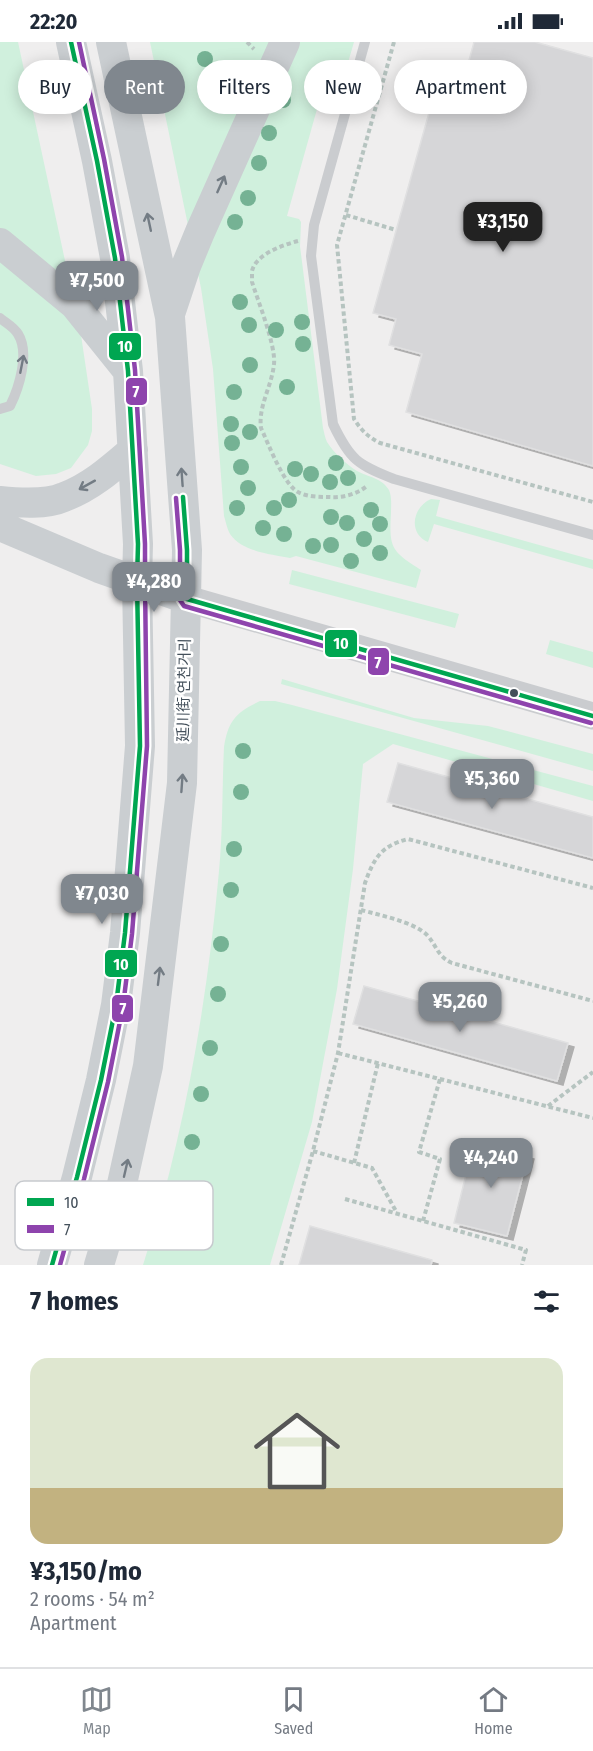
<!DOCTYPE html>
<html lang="en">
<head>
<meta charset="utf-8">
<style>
	:root { --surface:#fff; --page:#f2f2f3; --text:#1f2937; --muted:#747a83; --line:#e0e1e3; --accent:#80878e }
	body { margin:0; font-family:"Fira Sans Condensed","Noto Sans SC","Noto Sans KR",sans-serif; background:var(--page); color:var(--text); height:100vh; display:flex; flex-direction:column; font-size:22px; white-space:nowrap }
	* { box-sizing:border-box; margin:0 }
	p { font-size:20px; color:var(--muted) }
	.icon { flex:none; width:33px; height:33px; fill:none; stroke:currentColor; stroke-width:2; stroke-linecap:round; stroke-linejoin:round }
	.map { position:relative; height:1223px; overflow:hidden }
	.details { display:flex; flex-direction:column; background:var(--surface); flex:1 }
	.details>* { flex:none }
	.top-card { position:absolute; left:18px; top:18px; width:558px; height:54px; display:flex; gap:12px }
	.price { position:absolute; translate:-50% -51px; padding:0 14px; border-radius:12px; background:var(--accent); color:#fff; font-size:20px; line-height:39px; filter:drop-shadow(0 2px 3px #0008) }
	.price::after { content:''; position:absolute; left:50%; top:36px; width:18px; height:14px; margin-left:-9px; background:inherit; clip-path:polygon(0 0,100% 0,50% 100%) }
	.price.on { background:#222; color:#fff }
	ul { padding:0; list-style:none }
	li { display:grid; align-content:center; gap:12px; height:318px; padding:0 30px }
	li+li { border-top:2px solid var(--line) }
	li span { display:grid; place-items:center; height:186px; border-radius:18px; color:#555 }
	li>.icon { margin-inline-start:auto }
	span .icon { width:108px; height:108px; fill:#fffc; stroke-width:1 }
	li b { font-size:26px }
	h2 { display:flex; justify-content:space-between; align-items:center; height:72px; padding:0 30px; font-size:26px }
	.tag { padding:0 21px; border-radius:27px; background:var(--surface); box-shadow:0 3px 15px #0003; font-size:21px; line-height:54px }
	.tag.on { background:var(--accent); color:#fff }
	.status { display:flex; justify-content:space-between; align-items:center; height:42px; padding:0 30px; background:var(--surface); direction:ltr }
	.status svg { height:16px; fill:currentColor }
	.menu { display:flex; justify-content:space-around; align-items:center; height:84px; border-top:2px solid var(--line); background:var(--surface); font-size:16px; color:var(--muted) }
	.menu a { display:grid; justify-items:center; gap:3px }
	.menu .on { color:var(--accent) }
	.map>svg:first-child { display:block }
	.green { fill:#d0f0dd }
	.building { fill:#d6d6d8; stroke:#e0e0e1; stroke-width:1.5; filter:url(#shadow) }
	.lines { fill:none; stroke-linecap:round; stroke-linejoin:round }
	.path { stroke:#b6c4c0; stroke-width:4; stroke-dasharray:4.5 3; stroke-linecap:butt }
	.service { stroke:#cacccf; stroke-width:10 }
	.tertiary { stroke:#cacccf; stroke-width:27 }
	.secondary { stroke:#caced1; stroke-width:30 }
	.bus-1-casing { stroke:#fff; stroke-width:9 }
	.bus-2-casing { stroke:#fff; stroke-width:9 }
	.bus-1 { stroke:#00a651; stroke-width:4.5 }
	.bus-2 { stroke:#8e44ad; stroke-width:4.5 }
	.tree { fill:#75b294 }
	.oneway { stroke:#737c84 }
	.oneway2 { stroke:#737b84 }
	.bus-dot { fill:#44505b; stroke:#fff; stroke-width:2 }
	.labels { text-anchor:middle; stroke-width:5; stroke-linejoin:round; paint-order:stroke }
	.street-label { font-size:15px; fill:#44505b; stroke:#fff }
	.key { fill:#fff; stroke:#c7cace; stroke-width:1.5 }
	.key-label { font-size:16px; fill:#44505b }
	.line-badge { stroke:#fff; stroke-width:2 }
	.badge-label { font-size:16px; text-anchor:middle; font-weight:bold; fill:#fff }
</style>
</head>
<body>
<div class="status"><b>22:20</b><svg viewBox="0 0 49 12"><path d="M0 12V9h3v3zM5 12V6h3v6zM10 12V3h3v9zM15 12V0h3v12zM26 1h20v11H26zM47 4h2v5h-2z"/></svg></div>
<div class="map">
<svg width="593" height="1223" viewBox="0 0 593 1223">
	<defs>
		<filter id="shadow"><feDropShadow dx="6" dy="4" stdDeviation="0" flood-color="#0004"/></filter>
	</defs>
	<rect width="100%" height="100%" fill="#efeeee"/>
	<path class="green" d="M 0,0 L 18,0 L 81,293 L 92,367 L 92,389 L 88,403 L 71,426 L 56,432 L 36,434 L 0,422 Z
		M 150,0 L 354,0 L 338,55 L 331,63 L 319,60 L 287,174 L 299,177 L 301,180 L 300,204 L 323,386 C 324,390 325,396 327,400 C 333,410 347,423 357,429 C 368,435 382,436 389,448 C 392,455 391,463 391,471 C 389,506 391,509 421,528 L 416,546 L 296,514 L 290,516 C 271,512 242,510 230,492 C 227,487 226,480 224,474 L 213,327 L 201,246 Z
		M 431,457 L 440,458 L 436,474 L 593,518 L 593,527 L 434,482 L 428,500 C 408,492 412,465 431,457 Z
		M 292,528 L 459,572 L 455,586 L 289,542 Z
		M 550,598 L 593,610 L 593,626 L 546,612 Z
		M 282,637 L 414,676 L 488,684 L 593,712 L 593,729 L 281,642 Z
		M 260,659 L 275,659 L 292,663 L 593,744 L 593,759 L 393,702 L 363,722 L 353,827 L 337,947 L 312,1080 L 270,1223 L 143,1223 C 184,1095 207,962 219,829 C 223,788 222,746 224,705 C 228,679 236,670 260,659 Z"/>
	<path class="building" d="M 474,0 L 535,0 L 593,16 L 593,424 L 406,370 L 422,312 L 389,303 L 396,277 L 373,271 L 432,60 L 456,66 Z
		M 398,721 L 593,775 L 593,816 L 387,760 Z
		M 364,944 L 568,1001 L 557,1039 L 353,982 Z
		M 474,1100 L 528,1113 L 507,1194 L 454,1181 Z
		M 310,1184 L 432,1218 L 431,1223 L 299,1223 Z"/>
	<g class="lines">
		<path class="path" d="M 247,0 L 254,7
			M 394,0 L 337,203 L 354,377 C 361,388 368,395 380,401 L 593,460
			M 346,173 L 396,188
			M 298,199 C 283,203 256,212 252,229 C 252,233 252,236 252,240 C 258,259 276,304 274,322 C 272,344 258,364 261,386 C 268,401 284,443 298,450 C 307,455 319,455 329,455 C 343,456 358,452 368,443
			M 361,868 C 379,873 414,880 427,893 C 437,904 437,914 452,921 L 593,959
			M 338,1011 L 593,1076
			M 548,1064 L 593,1030
			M 313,1109 L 372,1126 L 397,1171
			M 354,1121 L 378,1021
			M 345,1157 L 526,1208 L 522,1223
			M 423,1179 L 440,1117 L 419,1110 L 440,1037
			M 281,1223 L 313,1109 L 338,1011 L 365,841 C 374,816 381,804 408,797 L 593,846"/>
		<path class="service" d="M 365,0 L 314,183 L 311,214 L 333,382 C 350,418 358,423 394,437 L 593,493
			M 0,276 C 6,281 14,285 18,292 C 30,311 19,346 10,364 L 0,367"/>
		<path class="tertiary" d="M 187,557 L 593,674"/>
		<path class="secondary" d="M 0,201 L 75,263 L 128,329
			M 170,272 L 186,224 L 200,190 L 285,0
			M 0,459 C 20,461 46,463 64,455 C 91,445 112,426 133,408
			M 0,484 L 99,526 L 187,557
			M 52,1223 L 77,1135 L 101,1038 L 116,963 L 125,891 L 140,704 L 137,540 L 138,502 L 128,329 L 115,216 L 97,119 L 71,0
			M 99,1223 L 118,1160 L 148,1024 L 182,741 L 187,508 L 170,275 L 111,0"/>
		<defs>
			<path id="bus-1" d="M 183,455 L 187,508 L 187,557 L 593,674
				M 52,1223 L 77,1135 L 101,1038 L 116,963 L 125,891 L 140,704 L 137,540 L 138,502 L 128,329 L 115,216 L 97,119 L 71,0"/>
			<path id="bus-2" d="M 176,456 L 180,508 L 180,558 L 184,564 L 591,681
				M 60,1223 L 84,1137 L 108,1040 L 123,964 L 132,892 L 147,704 L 145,540 L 145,502 L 135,328 L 122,215 L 104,117 L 79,0"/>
		</defs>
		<use href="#bus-1" class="bus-1-casing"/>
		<use href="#bus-2" class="bus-2-casing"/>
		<use href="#bus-1" class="bus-1"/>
		<use href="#bus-2" class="bus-2"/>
	</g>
	<g class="tree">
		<circle cx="205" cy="17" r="8"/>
		<circle cx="283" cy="58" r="8"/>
		<circle cx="269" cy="91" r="8"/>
		<circle cx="259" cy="121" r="8"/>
		<circle cx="248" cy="156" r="8"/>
		<circle cx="235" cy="180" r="8"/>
		<circle cx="240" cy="260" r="8"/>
		<circle cx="302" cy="280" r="8"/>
		<circle cx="249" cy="283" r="8"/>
		<circle cx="276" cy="288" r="8"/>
		<circle cx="303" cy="302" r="8"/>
		<circle cx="250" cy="323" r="8"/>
		<circle cx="287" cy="345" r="8"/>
		<circle cx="234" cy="350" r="8"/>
		<circle cx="231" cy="382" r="8"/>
		<circle cx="250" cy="390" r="8"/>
		<circle cx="232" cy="401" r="8"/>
		<circle cx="336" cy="421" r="8"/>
		<circle cx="241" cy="425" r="8"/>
		<circle cx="295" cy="427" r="8"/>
		<circle cx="311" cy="432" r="8"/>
		<circle cx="348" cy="436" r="8"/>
		<circle cx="330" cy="440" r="8"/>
		<circle cx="248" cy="446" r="8"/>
		<circle cx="289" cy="458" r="8"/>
		<circle cx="237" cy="466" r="8"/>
		<circle cx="274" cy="466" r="8"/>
		<circle cx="371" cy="468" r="8"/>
		<circle cx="331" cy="475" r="8"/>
		<circle cx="347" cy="481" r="8"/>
		<circle cx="380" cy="482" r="8"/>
		<circle cx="263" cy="486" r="8"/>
		<circle cx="284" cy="492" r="8"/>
		<circle cx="364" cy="497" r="8"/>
		<circle cx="331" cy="503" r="8"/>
		<circle cx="313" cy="504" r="8"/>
		<circle cx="380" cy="511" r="8"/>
		<circle cx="351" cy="519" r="8"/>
		<circle cx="243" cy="709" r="8"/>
		<circle cx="241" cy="750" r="8"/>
		<circle cx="234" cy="807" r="8"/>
		<circle cx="231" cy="848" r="8"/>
		<circle cx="221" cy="902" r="8"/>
		<circle cx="218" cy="952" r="8"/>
		<circle cx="210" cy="1006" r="8"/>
		<circle cx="201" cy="1052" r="8"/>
		<circle cx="192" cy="1100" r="8"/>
	</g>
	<defs><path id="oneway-shaft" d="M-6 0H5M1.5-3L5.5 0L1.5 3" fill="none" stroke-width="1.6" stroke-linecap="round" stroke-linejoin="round" transform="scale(1.5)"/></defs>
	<g class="oneway">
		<use href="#oneway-shaft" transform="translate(221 142) rotate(-66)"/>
		<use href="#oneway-shaft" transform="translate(149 180) rotate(-102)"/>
		<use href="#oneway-shaft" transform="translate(182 435) rotate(-94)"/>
		<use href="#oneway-shaft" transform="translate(87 443) rotate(151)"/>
		<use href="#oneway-shaft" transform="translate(182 741) rotate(-86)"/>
		<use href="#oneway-shaft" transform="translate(159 934) rotate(-83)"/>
		<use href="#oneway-shaft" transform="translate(126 1126) rotate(-77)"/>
	</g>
	<use class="oneway2" href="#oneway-shaft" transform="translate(22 322) rotate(-79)"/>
	<circle class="bus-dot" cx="514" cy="651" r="5"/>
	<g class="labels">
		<g class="street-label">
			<text transform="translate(184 648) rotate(-89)" y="5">延川街 연천거리</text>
		</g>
	</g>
	<rect x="15" y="1139" width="198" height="69" rx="9" class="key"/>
	<rect x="27" y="1156" width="27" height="8" fill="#00a651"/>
	<rect x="27" y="1183" width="27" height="8" fill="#8e44ad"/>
	<g class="key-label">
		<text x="64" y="1166">10</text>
		<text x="64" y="1193">7</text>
	</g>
	<g class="line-badge">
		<rect x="108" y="290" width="34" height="29" rx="6" fill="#00a651"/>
		<rect x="125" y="335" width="23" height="29" rx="6" fill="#8e44ad"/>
		<rect x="324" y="587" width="34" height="29" rx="6" fill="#00a651"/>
		<rect x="367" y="605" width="23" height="29" rx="6" fill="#8e44ad"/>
		<rect x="104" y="907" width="34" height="29" rx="6" fill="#00a651"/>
		<rect x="111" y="952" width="23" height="29" rx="6" fill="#8e44ad"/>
	</g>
	<g class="badge-label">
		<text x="125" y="310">10</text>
		<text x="136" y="355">7</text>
		<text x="341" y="607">10</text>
		<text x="378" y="626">7</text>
		<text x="121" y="928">10</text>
		<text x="123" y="972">7</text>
	</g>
</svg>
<b class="price on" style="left:503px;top:211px">¥3,150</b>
<b class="price" style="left:97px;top:270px">¥7,500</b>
<b class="price" style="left:154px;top:571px">¥4,280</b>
<b class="price" style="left:492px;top:768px">¥5,360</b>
<b class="price" style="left:102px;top:883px">¥7,030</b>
<b class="price" style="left:460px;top:991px">¥5,260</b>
<b class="price" style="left:491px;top:1147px">¥4,240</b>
<div class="top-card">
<a class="tag">Buy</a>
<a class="tag on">Rent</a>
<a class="tag">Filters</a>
<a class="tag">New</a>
<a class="tag">Apartment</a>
</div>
</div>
<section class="details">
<h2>7 homes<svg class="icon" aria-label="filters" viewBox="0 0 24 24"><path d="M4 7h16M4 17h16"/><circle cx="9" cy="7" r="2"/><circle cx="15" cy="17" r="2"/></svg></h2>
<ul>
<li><span style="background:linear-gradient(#dfe7d0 70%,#c2b280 0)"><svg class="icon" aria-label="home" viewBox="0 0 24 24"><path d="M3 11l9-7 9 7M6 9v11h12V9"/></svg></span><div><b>¥3,150/mo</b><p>2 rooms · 54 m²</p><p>Apartment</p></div></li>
</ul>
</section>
<nav class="menu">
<a class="on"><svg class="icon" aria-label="map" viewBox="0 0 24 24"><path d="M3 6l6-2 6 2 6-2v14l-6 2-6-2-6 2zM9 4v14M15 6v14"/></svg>Map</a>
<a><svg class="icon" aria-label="saved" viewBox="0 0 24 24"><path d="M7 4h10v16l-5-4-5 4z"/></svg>Saved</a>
<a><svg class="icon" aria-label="home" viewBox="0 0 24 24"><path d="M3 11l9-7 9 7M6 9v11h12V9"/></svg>Home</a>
</nav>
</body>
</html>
